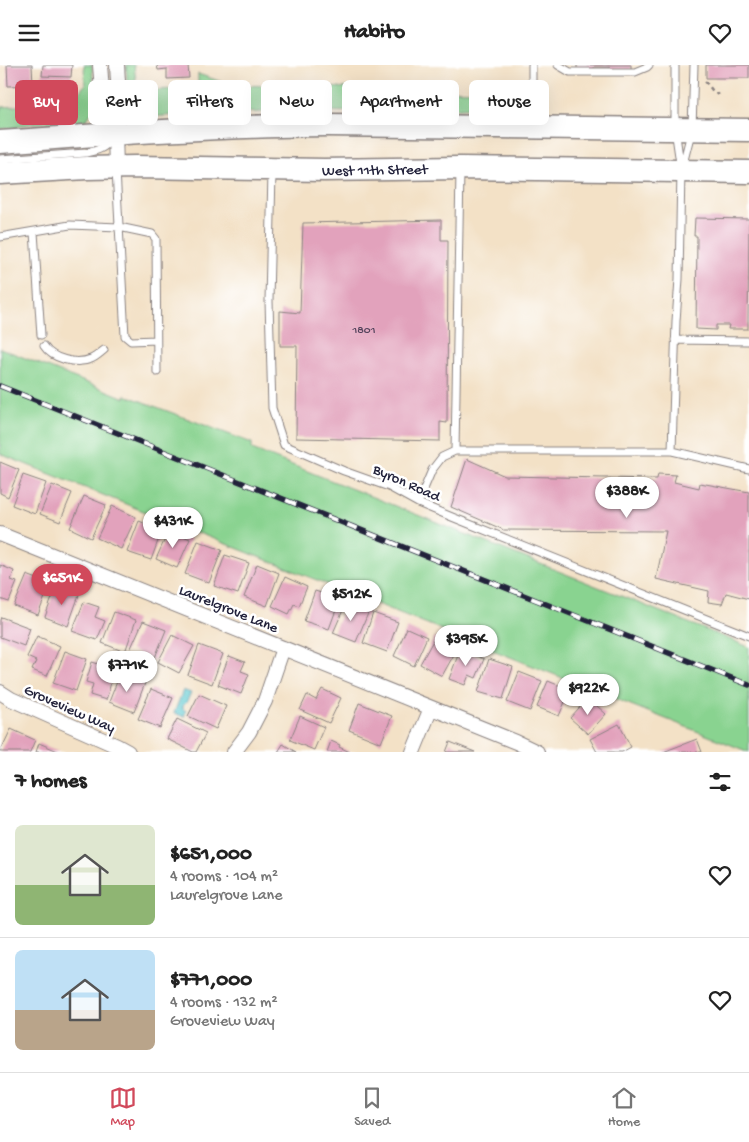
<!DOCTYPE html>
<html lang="en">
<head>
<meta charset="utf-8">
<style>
	:root { --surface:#fff; --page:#f6f6f6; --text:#222; --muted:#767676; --line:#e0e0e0; --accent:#d1495b }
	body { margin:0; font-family:"Gochi Hand",sans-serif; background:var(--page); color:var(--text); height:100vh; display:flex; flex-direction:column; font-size:19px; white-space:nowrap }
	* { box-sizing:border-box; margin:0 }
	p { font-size:16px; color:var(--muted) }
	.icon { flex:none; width:28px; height:28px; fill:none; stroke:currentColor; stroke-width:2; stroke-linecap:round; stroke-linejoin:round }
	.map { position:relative; height:687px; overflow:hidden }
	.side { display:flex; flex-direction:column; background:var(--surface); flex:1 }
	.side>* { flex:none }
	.banner { position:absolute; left:15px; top:15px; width:720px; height:45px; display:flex; gap:10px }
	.price { position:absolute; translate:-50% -42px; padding:0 11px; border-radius:18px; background:#fff; color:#222; font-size:16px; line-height:32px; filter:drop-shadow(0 1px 2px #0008) }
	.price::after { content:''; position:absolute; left:50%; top:30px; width:15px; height:11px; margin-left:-8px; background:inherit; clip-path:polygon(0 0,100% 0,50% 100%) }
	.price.current { background:var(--accent); color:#fff }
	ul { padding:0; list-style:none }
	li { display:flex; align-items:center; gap:15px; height:125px; padding:0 15px }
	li+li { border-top:1px solid var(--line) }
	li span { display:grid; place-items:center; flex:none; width:140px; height:100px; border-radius:8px; color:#555 }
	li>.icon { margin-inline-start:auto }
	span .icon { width:60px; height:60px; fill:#fffc; stroke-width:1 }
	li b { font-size:21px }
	h2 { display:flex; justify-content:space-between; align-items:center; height:60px; padding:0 15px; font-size:21px }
	.tag { padding:0 18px; border-radius:8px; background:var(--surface); box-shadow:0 5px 20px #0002; font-size:18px; line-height:45px }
	.tag.current { background:var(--accent); color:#fff }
	header { display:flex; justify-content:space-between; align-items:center; height:65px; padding:0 15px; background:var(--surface); font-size:22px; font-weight:700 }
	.dock { display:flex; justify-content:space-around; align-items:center; height:70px; border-top:1px solid var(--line); background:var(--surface); font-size:14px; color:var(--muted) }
	.dock a { display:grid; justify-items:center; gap:2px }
	.dock .current { color:var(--accent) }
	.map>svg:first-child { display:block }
	.green { fill:#89d390; stroke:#567a66 }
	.water { fill:#58c6cd; stroke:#3d7484 }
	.building { fill:#e2a2bc }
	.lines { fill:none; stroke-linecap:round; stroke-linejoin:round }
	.lane-casing { stroke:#8a8280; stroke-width:9 }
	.street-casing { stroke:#8a8280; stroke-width:16 }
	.primary-casing { stroke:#8a8280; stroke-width:25 }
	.path { stroke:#8a8280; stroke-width:2.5; stroke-dasharray:4 4; stroke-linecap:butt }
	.lane { stroke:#fff; stroke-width:7 }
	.street { stroke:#fff; stroke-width:14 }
	.primary { stroke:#fff; stroke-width:22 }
	.rail-casing { stroke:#22223b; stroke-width:5.5 }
	.rail { stroke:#fff; stroke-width:4; stroke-dasharray:11; stroke-linecap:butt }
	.labels { text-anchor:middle; stroke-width:5; stroke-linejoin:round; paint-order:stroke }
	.number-label { font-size:12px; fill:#52425b }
	.street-label { font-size:15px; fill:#22223b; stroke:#fff }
</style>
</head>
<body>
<header><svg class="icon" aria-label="menu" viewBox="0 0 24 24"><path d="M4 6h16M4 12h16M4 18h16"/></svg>Habito<svg class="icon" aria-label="heart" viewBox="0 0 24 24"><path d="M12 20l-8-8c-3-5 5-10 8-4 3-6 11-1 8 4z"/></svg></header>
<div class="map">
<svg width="749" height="687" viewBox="0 0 749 687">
	<rect width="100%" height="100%" fill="#fff"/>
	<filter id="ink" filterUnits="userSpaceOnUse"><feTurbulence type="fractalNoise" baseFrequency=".02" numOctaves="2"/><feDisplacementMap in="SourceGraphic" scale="10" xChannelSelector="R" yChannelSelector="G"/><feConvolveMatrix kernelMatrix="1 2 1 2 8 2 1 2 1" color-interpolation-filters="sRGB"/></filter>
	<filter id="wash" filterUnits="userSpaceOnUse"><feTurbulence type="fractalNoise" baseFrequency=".0096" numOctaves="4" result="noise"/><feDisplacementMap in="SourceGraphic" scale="20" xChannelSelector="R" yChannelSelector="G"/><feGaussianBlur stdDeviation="1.12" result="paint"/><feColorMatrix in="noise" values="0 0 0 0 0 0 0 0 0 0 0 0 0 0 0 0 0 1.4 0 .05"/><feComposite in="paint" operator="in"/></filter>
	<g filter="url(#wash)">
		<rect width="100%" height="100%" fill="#f3e1c6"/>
		<path class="green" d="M 84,0 L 92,0 L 95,38 L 92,47 L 87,54 L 76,58 L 64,56 L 29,59 L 18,62 L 0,64 L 0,44 L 2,44 L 2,42 L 31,40 L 32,37 L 73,34 L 85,20 Z
			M 126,0 L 134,0 L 136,17 L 147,26 L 198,22 L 198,9 L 231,20 L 521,27 C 517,35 513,38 504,40 L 405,47 L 292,46 L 180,50 L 146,52 L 137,50 L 131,43 L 128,34 Z
			M 0,283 L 125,333 L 125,330 L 252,378 L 252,384 L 749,582 L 749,687 L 0,389 Z"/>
		<path class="water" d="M 183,625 L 191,628 L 186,638 L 183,641 L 183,644 L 186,646 L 184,652 L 174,648 Z"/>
		<g id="blocks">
			<path class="building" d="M 7,0 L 32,0 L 33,20 L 8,21 Z
				M 43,0 L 72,0 L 71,12 L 42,11 Z
				M 157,0 L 188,0 L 189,13 L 167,14 L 167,4 L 158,5 Z
				M 577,0 L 631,0 L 631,5 L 610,5 L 610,2 L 594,2 L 594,5 L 577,4 Z
				M 706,0 L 749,0 L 749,13 L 706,13 Z
				M 695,153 L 749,154 L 748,264 L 728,264 L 729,260 L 716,260 L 716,265 L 696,264 L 697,171 L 694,171 Z
				M 441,155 L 441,175 L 448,175 L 447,358 L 440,357 L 440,376 L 296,373 L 297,281 L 280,281 L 280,246 L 300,248 L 303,158 Z
				M 467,394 L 505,411 L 657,414 L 658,409 L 676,410 L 674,417 L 699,423 L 700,418 L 749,427 L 749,534 L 726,528 L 722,539 L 708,537 L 709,526 L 656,514 L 666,466 L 504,465 L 451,442 Z
				M 0,397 L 19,405 L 8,432 L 0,428 Z
				M 23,410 L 46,418 L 35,449 L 12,440 Z
				M 52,420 L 72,428 L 60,457 L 40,449 Z
				M 84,431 L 106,440 L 91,473 L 70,463 Z
				M 112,441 L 136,452 L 121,484 L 97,473 Z
				M 139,456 L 162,465 L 151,495 L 127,487 Z
				M 169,465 L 190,474 L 177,503 L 156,494 Z
				M 198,476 L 222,485 L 209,518 L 185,509 Z
				M 225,490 L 249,498 L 238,529 L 214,521 Z
				M 257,499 L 279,508 L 267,541 L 244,532 Z
				M 0,500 L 14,506 L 11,515 L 17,517 L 9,537 L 0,534 Z
				M 27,510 L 50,519 L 38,550 L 14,541 Z
				M 285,512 L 307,522 L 299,541 L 294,539 L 289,549 L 272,541 Z
				M 56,522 L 79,530 L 68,561 L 45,552 Z
				M 315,526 L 340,534 L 329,564 L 304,556 Z
				M 347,536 L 369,546 L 356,577 L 333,568 Z
				M 84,537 L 99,542 L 95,552 L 105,556 L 97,575 L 72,566 Z
				M 114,547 L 136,555 L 125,587 L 102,578 Z
				M 373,548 L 398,557 L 387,587 L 363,578 Z
				M 1,552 L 30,563 L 24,581 L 0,572 L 0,555 Z
				M 143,556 L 166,565 L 154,595 L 130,585 Z
				M 407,563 L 427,572 L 414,601 L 394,591 Z
				M 172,570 L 194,581 L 179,608 L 158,597 Z
				M 37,571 L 60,581 L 47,611 L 32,605 L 36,596 L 27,592 Z
				M 435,572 L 457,584 L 442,611 L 420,599 Z
				M 199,580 L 223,589 L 212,619 L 188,610 Z
				M 460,585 L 484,594 L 476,613 L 469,610 L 465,620 L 449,614 Z
				M 65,586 L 87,594 L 76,626 L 53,618 Z
				M 229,591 L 245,597 L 241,606 L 249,609 L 241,629 L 218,620 Z
				M 489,594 L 513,602 L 503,634 L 478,627 Z
				M 92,597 L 115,604 L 106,635 L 90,630 L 93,619 L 86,617 Z
				M 519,607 L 542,616 L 530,646 L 507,637 Z
				M 120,609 L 145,618 L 134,647 L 109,637 Z
				M 548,616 L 570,625 L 559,651 L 537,642 Z
				M 151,624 L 173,633 L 160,663 L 138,654 Z
				M 322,624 L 341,633 L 329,658 L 300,645 L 307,630 L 316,635 Z
				M 199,629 L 226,641 L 216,664 L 188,651 Z
				M 588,633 L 606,649 L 588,669 L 570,653 Z
				M 359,638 L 392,651 L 381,678 L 349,665 Z
				M 300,651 L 324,662 L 314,685 L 290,675 Z
				M 177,654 L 206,668 L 196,687 L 193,687 L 167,674 Z
				M 619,659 L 631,682 L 622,687 L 597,687 L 590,674 Z
				M 11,664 L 35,675 L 30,687 L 0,687 Z
				M 697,674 L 702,687 L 663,687 Z
				M 331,676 L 340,680 L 339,682 L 350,687 L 327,687 Z
				M 450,677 L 475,687 L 446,687 Z
				M 39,678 L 60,687 L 36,687 Z
				M 283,679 L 296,687 L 278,687 Z"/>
		</g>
	</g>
	<g filter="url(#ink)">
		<use href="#blocks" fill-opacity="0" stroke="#8a8280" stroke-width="1"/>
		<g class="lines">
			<defs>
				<path id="lane" d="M 558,0 L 570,7 L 635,7 L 647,2 L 649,0
					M 532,59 L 532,0
					M 0,94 L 86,88 C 95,86 105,84 110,75
					M 682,103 L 692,64 L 694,0
					M 116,105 L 125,271 L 131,276 L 156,275
					M 272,107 L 269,236 L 272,343 L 284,380 L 344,406 L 389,422 L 418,438 L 452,452 L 749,571
					M 34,167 L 41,270
					M 0,172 L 70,160 L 119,162 L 152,169 L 156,174 L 157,307
					M 675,275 L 749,276
					M 44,281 C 52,294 76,300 91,294 C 96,292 100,288 104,285
					M 455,386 L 460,106
					M 672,386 L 676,256 L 679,214 L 681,105 L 675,64 L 675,0
					M 418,438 L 432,405 L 442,392 L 455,386 L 672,386 L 749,404"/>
				<path id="street" d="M 100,0 L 104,50 L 115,69
					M 116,102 L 115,69 L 120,49 L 117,0
					M 0,469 L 516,677 L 537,687
					M 0,627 L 11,634 L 117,681 L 128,687
					M 234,687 L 249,667 L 265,636 L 283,583
					M 413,687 L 431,643"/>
				<g id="primary">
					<path d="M 0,77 C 109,69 218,61 328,60 L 749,65"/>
					<path id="s1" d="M 0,108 L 87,103 L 135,102 L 324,105 L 460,103 L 749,107"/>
				</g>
			</defs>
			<use href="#lane" class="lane-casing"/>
			<use href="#street" class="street-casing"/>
			<use href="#primary" class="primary-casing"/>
			<path class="path" d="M 705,16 L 712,25 L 718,30"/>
			<use href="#lane" class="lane"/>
			<use href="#street" class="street"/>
			<use href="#primary" class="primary"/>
			<defs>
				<path id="rail" d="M 0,321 L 749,620"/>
			</defs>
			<use href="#rail" class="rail-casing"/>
			<use href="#rail" class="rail"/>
		</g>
	</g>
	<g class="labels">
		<g class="number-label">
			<text x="364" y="268">1801</text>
		</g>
		<g class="street-label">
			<text dy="5" stroke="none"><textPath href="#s1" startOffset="375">West 11th Street</textPath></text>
			<text transform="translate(407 417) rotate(24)" y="5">Byron Road</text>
			<text transform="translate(229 543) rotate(22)" y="5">Laurelgrove Lane</text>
			<text transform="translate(70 643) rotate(24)" y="5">Groveview Way</text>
		</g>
	</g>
</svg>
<b class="price" style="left:627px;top:454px">$388K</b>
<b class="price" style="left:173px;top:484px">$431K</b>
<b class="price current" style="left:62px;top:541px">$651K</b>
<b class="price" style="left:351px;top:557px">$512K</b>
<b class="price" style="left:466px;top:602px">$395K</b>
<b class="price" style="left:127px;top:628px">$771K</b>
<b class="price" style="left:588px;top:651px">$922K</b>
<div class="banner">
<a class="tag current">Buy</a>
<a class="tag">Rent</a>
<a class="tag">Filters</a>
<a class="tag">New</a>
<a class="tag">Apartment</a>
<a class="tag">House</a>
</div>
</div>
<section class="side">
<h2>7 homes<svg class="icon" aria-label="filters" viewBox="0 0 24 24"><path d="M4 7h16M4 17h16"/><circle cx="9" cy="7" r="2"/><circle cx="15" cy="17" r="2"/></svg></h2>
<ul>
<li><span style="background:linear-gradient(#dfe7d0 60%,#8fb573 0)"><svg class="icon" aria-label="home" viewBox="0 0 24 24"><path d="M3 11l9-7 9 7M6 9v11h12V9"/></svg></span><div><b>$651,000</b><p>4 rooms · 104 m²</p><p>Laurelgrove Lane</p></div><svg class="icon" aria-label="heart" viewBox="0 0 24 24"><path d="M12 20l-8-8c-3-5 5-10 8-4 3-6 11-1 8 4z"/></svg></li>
<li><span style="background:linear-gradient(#bfe0f5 60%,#b9a48a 0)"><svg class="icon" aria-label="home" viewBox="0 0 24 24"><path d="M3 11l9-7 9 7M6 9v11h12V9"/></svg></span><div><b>$771,000</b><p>4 rooms · 132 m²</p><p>Groveview Way</p></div><svg class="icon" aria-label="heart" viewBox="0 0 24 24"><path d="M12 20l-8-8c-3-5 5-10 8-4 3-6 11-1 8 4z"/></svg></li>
</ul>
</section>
<nav class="dock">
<a class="current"><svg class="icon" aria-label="map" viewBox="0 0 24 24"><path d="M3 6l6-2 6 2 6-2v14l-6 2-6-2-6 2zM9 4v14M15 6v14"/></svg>Map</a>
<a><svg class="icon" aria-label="saved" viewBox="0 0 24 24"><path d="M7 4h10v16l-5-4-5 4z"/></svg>Saved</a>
<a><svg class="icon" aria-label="home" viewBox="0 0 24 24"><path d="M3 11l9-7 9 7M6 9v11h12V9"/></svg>Home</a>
</nav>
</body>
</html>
